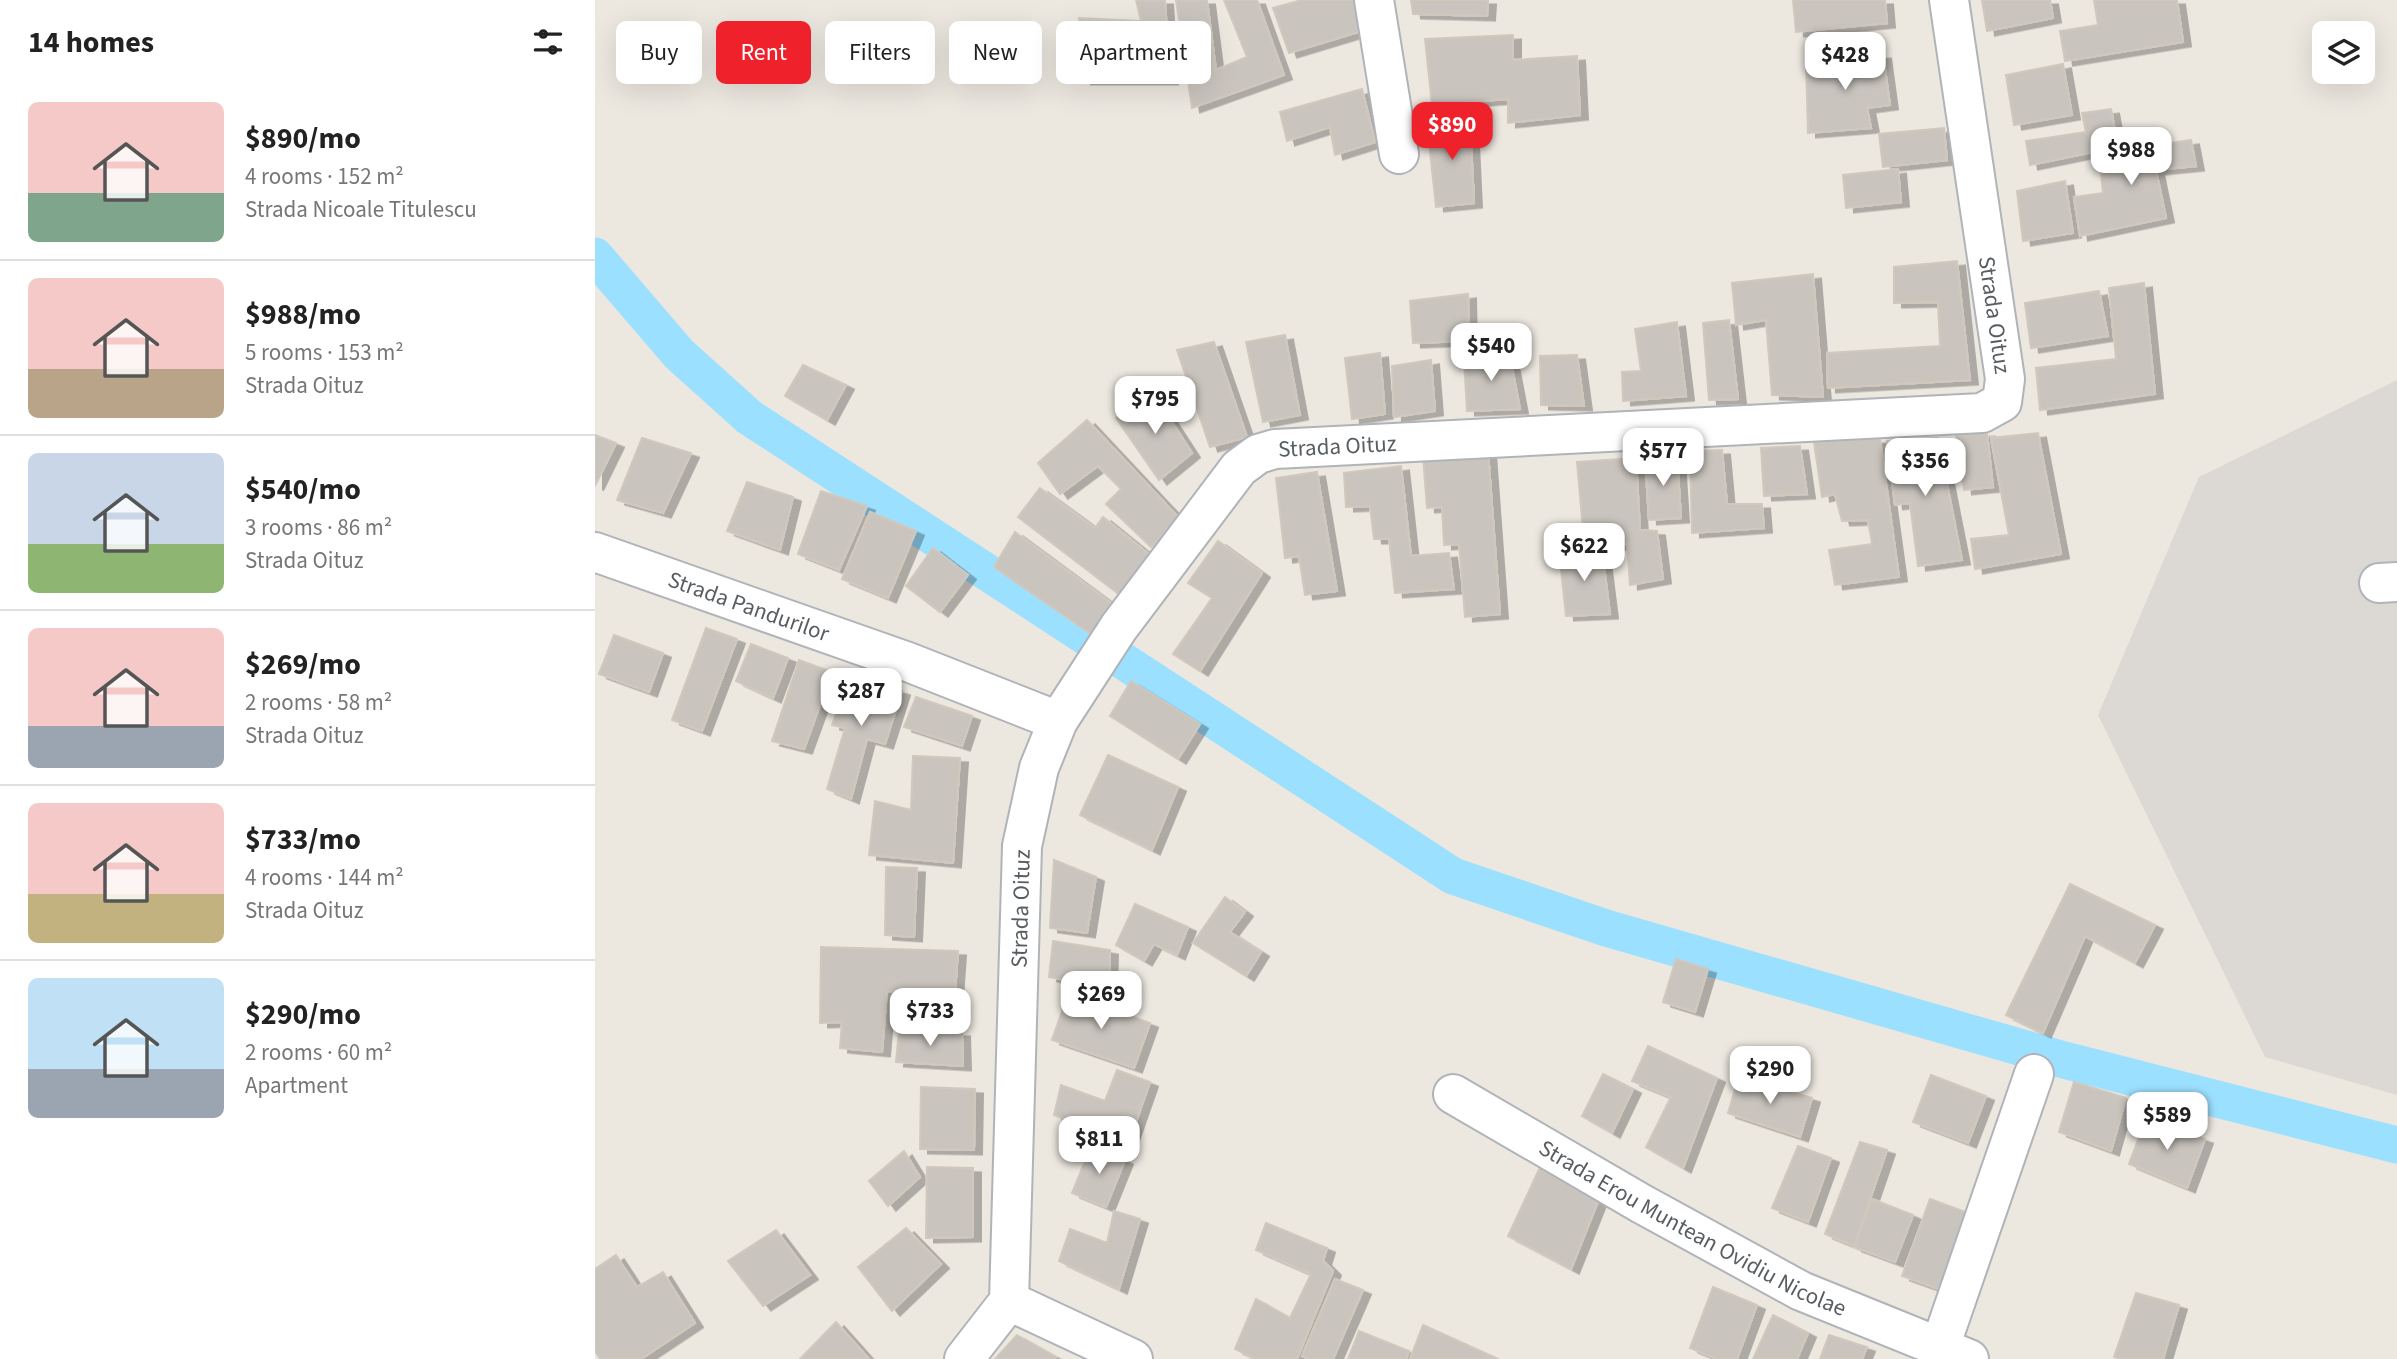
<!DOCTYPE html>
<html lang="en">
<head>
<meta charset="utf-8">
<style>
	:root { --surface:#fff; --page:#f6f6f6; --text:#222; --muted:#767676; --line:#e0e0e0; --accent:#ef222c }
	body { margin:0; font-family:"Source Sans 3",sans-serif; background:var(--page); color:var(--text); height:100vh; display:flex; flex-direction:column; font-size:26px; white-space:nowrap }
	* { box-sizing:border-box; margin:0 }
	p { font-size:23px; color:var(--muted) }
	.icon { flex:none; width:38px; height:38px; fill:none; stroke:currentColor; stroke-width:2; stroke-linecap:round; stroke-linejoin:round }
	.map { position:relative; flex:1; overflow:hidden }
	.drawer { display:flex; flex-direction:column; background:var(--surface); width:595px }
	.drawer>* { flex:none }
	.guide { position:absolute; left:21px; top:21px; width:665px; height:63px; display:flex; gap:14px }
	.fabs { position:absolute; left:1717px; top:21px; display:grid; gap:14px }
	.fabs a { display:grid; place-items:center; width:63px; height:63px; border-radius:10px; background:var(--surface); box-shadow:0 7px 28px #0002; font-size:35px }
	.price { position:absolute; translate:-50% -60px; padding:0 16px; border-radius:14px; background:#fff; color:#222; font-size:23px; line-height:46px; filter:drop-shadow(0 2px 4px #0008) }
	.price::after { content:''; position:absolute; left:50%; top:42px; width:21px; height:16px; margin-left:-10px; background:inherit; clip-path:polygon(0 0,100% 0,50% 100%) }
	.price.active { background:var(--accent); color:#fff }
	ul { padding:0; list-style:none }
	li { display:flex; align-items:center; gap:21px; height:175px; padding:0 28px }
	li+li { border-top:2px solid var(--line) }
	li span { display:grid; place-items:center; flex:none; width:196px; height:140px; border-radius:10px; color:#555 }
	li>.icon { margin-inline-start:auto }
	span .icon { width:84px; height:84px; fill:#fffc; stroke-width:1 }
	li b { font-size:30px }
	h2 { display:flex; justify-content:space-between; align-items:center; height:84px; padding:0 28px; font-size:30px }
	.tag { padding:0 24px; border-radius:10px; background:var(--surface); box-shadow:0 7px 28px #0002; font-size:24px; line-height:63px }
	.tag.active { background:var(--accent); color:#fff }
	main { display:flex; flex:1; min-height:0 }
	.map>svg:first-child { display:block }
	.industrial { fill:#dcd9d4 }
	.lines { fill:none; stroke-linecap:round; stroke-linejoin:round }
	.canal { stroke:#9ce0ff; stroke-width:37 }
	.building { fill:#cac4be; stroke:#d1c8bd; stroke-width:2; filter:url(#shadow) }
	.minor-casing { stroke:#b0b4b8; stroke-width:42 }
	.minor { stroke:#fff; stroke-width:38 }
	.labels { text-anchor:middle; stroke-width:5; stroke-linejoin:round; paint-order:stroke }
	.street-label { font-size:23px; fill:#585d61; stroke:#fff }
</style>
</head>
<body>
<main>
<section class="drawer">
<h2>14 homes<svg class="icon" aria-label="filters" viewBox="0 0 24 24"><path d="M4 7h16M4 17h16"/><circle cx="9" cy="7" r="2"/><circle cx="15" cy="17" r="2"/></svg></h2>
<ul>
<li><span style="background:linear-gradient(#f6c9c9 65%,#7fa58c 0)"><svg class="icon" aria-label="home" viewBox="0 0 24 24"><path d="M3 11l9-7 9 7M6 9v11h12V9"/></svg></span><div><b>$890/mo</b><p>4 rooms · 152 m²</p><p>Strada Nicoale Titulescu</p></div></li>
<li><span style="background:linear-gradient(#f6c9c9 65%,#b9a48a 0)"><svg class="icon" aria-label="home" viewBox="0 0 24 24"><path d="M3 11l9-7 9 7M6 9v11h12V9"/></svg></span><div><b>$988/mo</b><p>5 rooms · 153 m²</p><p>Strada Oituz</p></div></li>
<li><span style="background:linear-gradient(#c9d6e8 65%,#8fb573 0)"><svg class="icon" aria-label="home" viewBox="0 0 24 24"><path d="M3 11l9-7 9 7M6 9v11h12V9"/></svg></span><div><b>$540/mo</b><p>3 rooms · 86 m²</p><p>Strada Oituz</p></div></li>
<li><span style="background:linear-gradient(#f6c9c9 70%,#9aa5b1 0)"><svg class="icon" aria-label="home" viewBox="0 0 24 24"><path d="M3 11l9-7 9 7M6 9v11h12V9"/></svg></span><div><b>$269/mo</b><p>2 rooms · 58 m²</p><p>Strada Oituz</p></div></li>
<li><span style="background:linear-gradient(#f6c9c9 65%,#c2b280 0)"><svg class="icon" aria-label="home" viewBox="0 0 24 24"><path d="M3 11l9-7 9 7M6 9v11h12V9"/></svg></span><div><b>$733/mo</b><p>4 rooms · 144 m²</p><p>Strada Oituz</p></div></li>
<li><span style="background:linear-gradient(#bfe0f5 65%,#9aa5b1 0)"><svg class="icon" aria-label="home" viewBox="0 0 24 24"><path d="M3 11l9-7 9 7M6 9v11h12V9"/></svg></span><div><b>$290/mo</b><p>2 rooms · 60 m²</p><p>Apartment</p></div></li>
</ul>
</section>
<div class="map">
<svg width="1802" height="1359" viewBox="0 0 1802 1359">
	<defs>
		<filter id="shadow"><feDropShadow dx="8" dy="4.5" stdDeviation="0" flood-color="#0004"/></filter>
	</defs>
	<rect width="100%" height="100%" fill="#ece7df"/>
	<path class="industrial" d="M 1802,380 L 1802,1095 L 1670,1057 L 1503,715 L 1604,477 Z"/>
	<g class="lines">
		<path class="canal" d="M 0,256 L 84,354 L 154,417 L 858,876 L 1011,928 L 1469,1060 L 1802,1145"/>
	</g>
	<path class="building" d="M 541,0 L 570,0 L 575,80 L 488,80 L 484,18 L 546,21 Z
		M 581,0 L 612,0 L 621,70 L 652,57 L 629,0 L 662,0 L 689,75 L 597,108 Z
		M 707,0 L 766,0 L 770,30 L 694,53 L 678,8 Z
		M 816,0 L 893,0 L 892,16 L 818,14 Z
		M 1198,0 L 1290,0 L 1292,23 L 1201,32 Z
		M 1387,0 L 1455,0 L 1458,18 L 1392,31 Z
		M 1499,0 L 1582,0 L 1588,42 L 1470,61 L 1465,31 L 1503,25 Z
		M 918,35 L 918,60 L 982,56 L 985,115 L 913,123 L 913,99 L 837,105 L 830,39 Z
		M 1288,54 L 1295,105 L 1272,108 L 1276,128 L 1213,133 L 1211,61 Z
		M 1468,64 L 1477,115 L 1419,125 L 1411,75 Z
		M 767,89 L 780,142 L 740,155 L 735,127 L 692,141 L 685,112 Z
		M 1516,109 L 1523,147 L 1435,165 L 1431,141 L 1491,132 L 1487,113 Z
		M 875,120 L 879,203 L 841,207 L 832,123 Z
		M 1349,128 L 1352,160 L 1288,167 L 1284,134 Z
		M 1596,140 L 1601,166 L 1561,170 L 1571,218 L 1485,236 L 1479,197 L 1508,193 L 1504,154 Z
		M 1303,169 L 1306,202 L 1251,208 L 1248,175 Z
		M 1470,181 L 1478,233 L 1428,241 L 1422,191 Z
		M 1362,261 L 1375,380 L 1233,388 L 1232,353 L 1345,346 L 1343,302 L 1299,303 L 1299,267 Z
		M 1218,274 L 1228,397 L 1177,395 L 1171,320 L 1141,325 L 1137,283 Z
		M 1549,283 L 1560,394 L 1445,410 L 1441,368 L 1521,359 L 1514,288 Z
		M 1504,291 L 1513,336 L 1436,348 L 1430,303 Z
		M 873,294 L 874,341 L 818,343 L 815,301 Z
		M 1134,320 L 1143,399 L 1114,400 L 1108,323 Z
		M 1082,322 L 1091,396 L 1028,401 L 1027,372 L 1046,371 L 1040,329 Z
		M 690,335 L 705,415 L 668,422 L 651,342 Z
		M 619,342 L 652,437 L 615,447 L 582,350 Z
		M 914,352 L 925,409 L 872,411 L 869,359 Z
		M 785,353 L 790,414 L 757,419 L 750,358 Z
		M 982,355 L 989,406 L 946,405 L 945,356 Z
		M 836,360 L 840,411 L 799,417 L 797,366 Z
		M 208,365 L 251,385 L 232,420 L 190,396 Z
		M 558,393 L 597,453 L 564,480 L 521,418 Z
		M 492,420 L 584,518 L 556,547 L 511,504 L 526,489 L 503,466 L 465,494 L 443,463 Z
		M 1392,432 L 1398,487 L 1369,490 L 1361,435 Z
		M 1443,433 L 1466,554 L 1380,569 L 1376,539 L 1414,535 L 1396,438 Z
		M 0,435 L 21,443 L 0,486 Z
		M 47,438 L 96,453 L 68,513 L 22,500 Z
		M 1343,438 L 1367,560 L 1323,566 L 1315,503 L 1300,505 L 1292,441 Z
		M 1285,439 L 1304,577 L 1240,585 L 1234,550 L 1277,544 L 1273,520 L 1247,521 L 1240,494 L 1227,497 L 1219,442 Z
		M 1205,446 L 1212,494 L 1169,496 L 1166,448 Z
		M 1127,450 L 1132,504 L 1167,504 L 1169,528 L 1097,533 L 1095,451 Z
		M 893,451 L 905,614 L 870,617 L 864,544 L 849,545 L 847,507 L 832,508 L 828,456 Z
		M 1082,456 L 1086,518 L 1054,520 L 1050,457 Z
		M 1041,458 L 1045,530 L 1062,531 L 1068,579 L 1035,585 L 1032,544 L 1018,546 L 1016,526 L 988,529 L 982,462 Z
		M 806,466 L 816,556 L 854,553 L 859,589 L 800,593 L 794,539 L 779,539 L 775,506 L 751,507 L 749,473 Z
		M 722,472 L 742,591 L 710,595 L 704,556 L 690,558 L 681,478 Z
		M 152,482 L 198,497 L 185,550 L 132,531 Z
		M 445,488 L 500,528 L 508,517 L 555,555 L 525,595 L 423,517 Z
		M 226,491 L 272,506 L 244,570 L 203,554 Z
		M 275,512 L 321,531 L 293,598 L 247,579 Z
		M 420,532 L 520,606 L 499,636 L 399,567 Z
		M 623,541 L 667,573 L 605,671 L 578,654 L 617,598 L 593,583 Z
		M 338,548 L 373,575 L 345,612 L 311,586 Z
		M 1007,550 L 1015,614 L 971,616 L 964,551 Z
		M 111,628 L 142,639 L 107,731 L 77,720 Z
		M 19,635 L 68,653 L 54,692 L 4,674 Z
		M 156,644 L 193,658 L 178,698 L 141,681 Z
		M 204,660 L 237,672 L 209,749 L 177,741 Z
		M 255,675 L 307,691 L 290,744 L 272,739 L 256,799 L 232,789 L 250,728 L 237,725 Z
		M 536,681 L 605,724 L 583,759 L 515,716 Z
		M 321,697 L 377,716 L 367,746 L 309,727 Z
		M 513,755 L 583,787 L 557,850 L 485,815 Z
		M 318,756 L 365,758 L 358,863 L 274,855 L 280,801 L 316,810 Z
		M 459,860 L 501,877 L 492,933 L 455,928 Z
		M 291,867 L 322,868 L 319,937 L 290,935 Z
		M 1475,884 L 1560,925 L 1540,963 L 1490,936 L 1448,1033 L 1411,1015 Z
		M 630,897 L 650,912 L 635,932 L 666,952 L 651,976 L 598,943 Z
		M 540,904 L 593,927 L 582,955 L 559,944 L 549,961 L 521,945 Z
		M 458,941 L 515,950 L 514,988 L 454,977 Z
		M 226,947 L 363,951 L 360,993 L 292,991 L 287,1052 L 245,1048 L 247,1022 L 225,1023 Z
		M 1081,959 L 1113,969 L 1100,1012 L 1068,1002 Z
		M 473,994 L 555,1023 L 539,1068 L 457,1040 Z
		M 304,1030 L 367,1032 L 368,1066 L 301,1062 Z
		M 1053,1046 L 1122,1078 L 1088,1168 L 1051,1147 L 1076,1097 L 1037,1081 Z
		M 522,1070 L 555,1082 L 533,1145 L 459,1115 L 466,1085 L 510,1101 Z
		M 1008,1074 L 1038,1089 L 1017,1133 L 987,1116 Z
		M 1336,1075 L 1391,1096 L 1373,1143 L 1318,1122 Z
		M 1144,1076 L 1217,1098 L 1205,1137 L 1133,1113 Z
		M 1479,1082 L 1531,1098 L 1516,1151 L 1464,1132 Z
		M 326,1087 L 380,1089 L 379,1150 L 325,1149 Z
		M 1551,1118 L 1610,1139 L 1592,1188 L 1534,1164 Z
		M 1265,1142 L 1292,1150 L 1259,1246 L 1230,1234 Z
		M 496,1146 L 530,1160 L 511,1207 L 477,1193 Z
		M 1203,1146 L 1236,1158 L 1213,1222 L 1177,1208 Z
		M 309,1151 L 325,1177 L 293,1206 L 274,1181 Z
		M 947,1163 L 1006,1194 L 976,1269 L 913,1236 Z
		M 332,1167 L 378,1168 L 378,1237 L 331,1238 Z
		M 1277,1199 L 1318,1215 L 1300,1262 L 1259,1247 Z
		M 1335,1199 L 1376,1214 L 1349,1291 L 1307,1276 Z
		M 519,1211 L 545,1219 L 524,1289 L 464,1261 L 475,1229 L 512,1243 Z
		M 671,1223 L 732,1248 L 728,1261 L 738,1271 L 702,1359 L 661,1359 L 640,1349 L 661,1299 L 695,1318 L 716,1274 L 661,1250 Z
		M 311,1228 L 346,1264 L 297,1311 L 263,1267 Z
		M 181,1230 L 215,1275 L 168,1306 L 133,1261 Z
		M 21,1255 L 42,1287 L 68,1272 L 100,1323 L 46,1359 L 5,1359 L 0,1351 L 0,1269 Z
		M 740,1279 L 768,1290 L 738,1359 L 714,1359 L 707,1356 Z
		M 1118,1287 L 1162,1305 L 1142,1359 L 1122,1359 L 1095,1348 Z
		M 1541,1293 L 1584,1305 L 1568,1359 L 1526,1359 L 1519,1357 Z
		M 1178,1315 L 1213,1333 L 1202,1359 L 1158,1359 Z
		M 241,1322 L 274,1359 L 205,1359 Z
		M 828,1325 L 903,1359 L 815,1359 Z
		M 764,1331 L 814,1351 L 811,1359 L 753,1359 Z
		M 422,1335 L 461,1357 L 459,1359 L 400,1359 Z
		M 1234,1335 L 1272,1347 L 1267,1359 L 1225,1359 Z"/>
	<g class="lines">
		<defs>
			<g id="minor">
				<path d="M 779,0 L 804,154"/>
				<path id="s1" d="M 0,552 L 313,662 L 463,721"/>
				<path d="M 1784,583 L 1802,582"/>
				<path id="s2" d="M 858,1094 L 1047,1204 L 1206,1291 L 1374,1359"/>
				<path d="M 414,1301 L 538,1359"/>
				<path d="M 1345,1347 L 1439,1074"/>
				<path id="s3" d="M 369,1359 L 414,1301 L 427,846 L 444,768 L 463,721 L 524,627 L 644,468 L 663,454 L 680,449 L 1387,413 L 1407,402 L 1410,379 L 1354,0"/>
			</g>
		</defs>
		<use href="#minor" class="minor-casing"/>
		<use href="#minor" class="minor"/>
	</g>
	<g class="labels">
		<g class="street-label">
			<text transform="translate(1400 315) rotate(82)" y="8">Strada Oituz</text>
			<text dy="8" stroke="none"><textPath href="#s3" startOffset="1074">Strada Oituz</textPath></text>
			<text dy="8" stroke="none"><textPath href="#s1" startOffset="163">Strada Pandurilor</textPath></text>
			<text dy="8" stroke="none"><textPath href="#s3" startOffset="466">Strada Oituz</textPath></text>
			<text dy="8" stroke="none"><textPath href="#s2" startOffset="275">Strada Erou Muntean Ovidiu Nicolae</textPath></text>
		</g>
	</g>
</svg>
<div class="fabs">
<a><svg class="icon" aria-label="layers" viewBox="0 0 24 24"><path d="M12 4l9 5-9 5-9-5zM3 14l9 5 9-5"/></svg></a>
</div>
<b class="price" style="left:1250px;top:92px">$428</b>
<b class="price active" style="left:857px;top:162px">$890</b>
<b class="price" style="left:1536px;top:187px">$988</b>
<b class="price" style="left:896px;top:383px">$540</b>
<b class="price" style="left:560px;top:436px">$795</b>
<b class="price" style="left:1068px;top:488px">$577</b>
<b class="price" style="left:1330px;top:498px">$356</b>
<b class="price" style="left:989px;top:583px">$622</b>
<b class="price" style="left:266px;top:728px">$287</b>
<b class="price" style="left:506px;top:1031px">$269</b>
<b class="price" style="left:335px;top:1048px">$733</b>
<b class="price" style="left:1175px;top:1106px">$290</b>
<b class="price" style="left:1572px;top:1152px">$589</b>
<b class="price" style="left:504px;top:1176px">$811</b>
<div class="guide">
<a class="tag">Buy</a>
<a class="tag active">Rent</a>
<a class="tag">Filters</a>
<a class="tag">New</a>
<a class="tag">Apartment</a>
</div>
</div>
</main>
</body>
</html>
